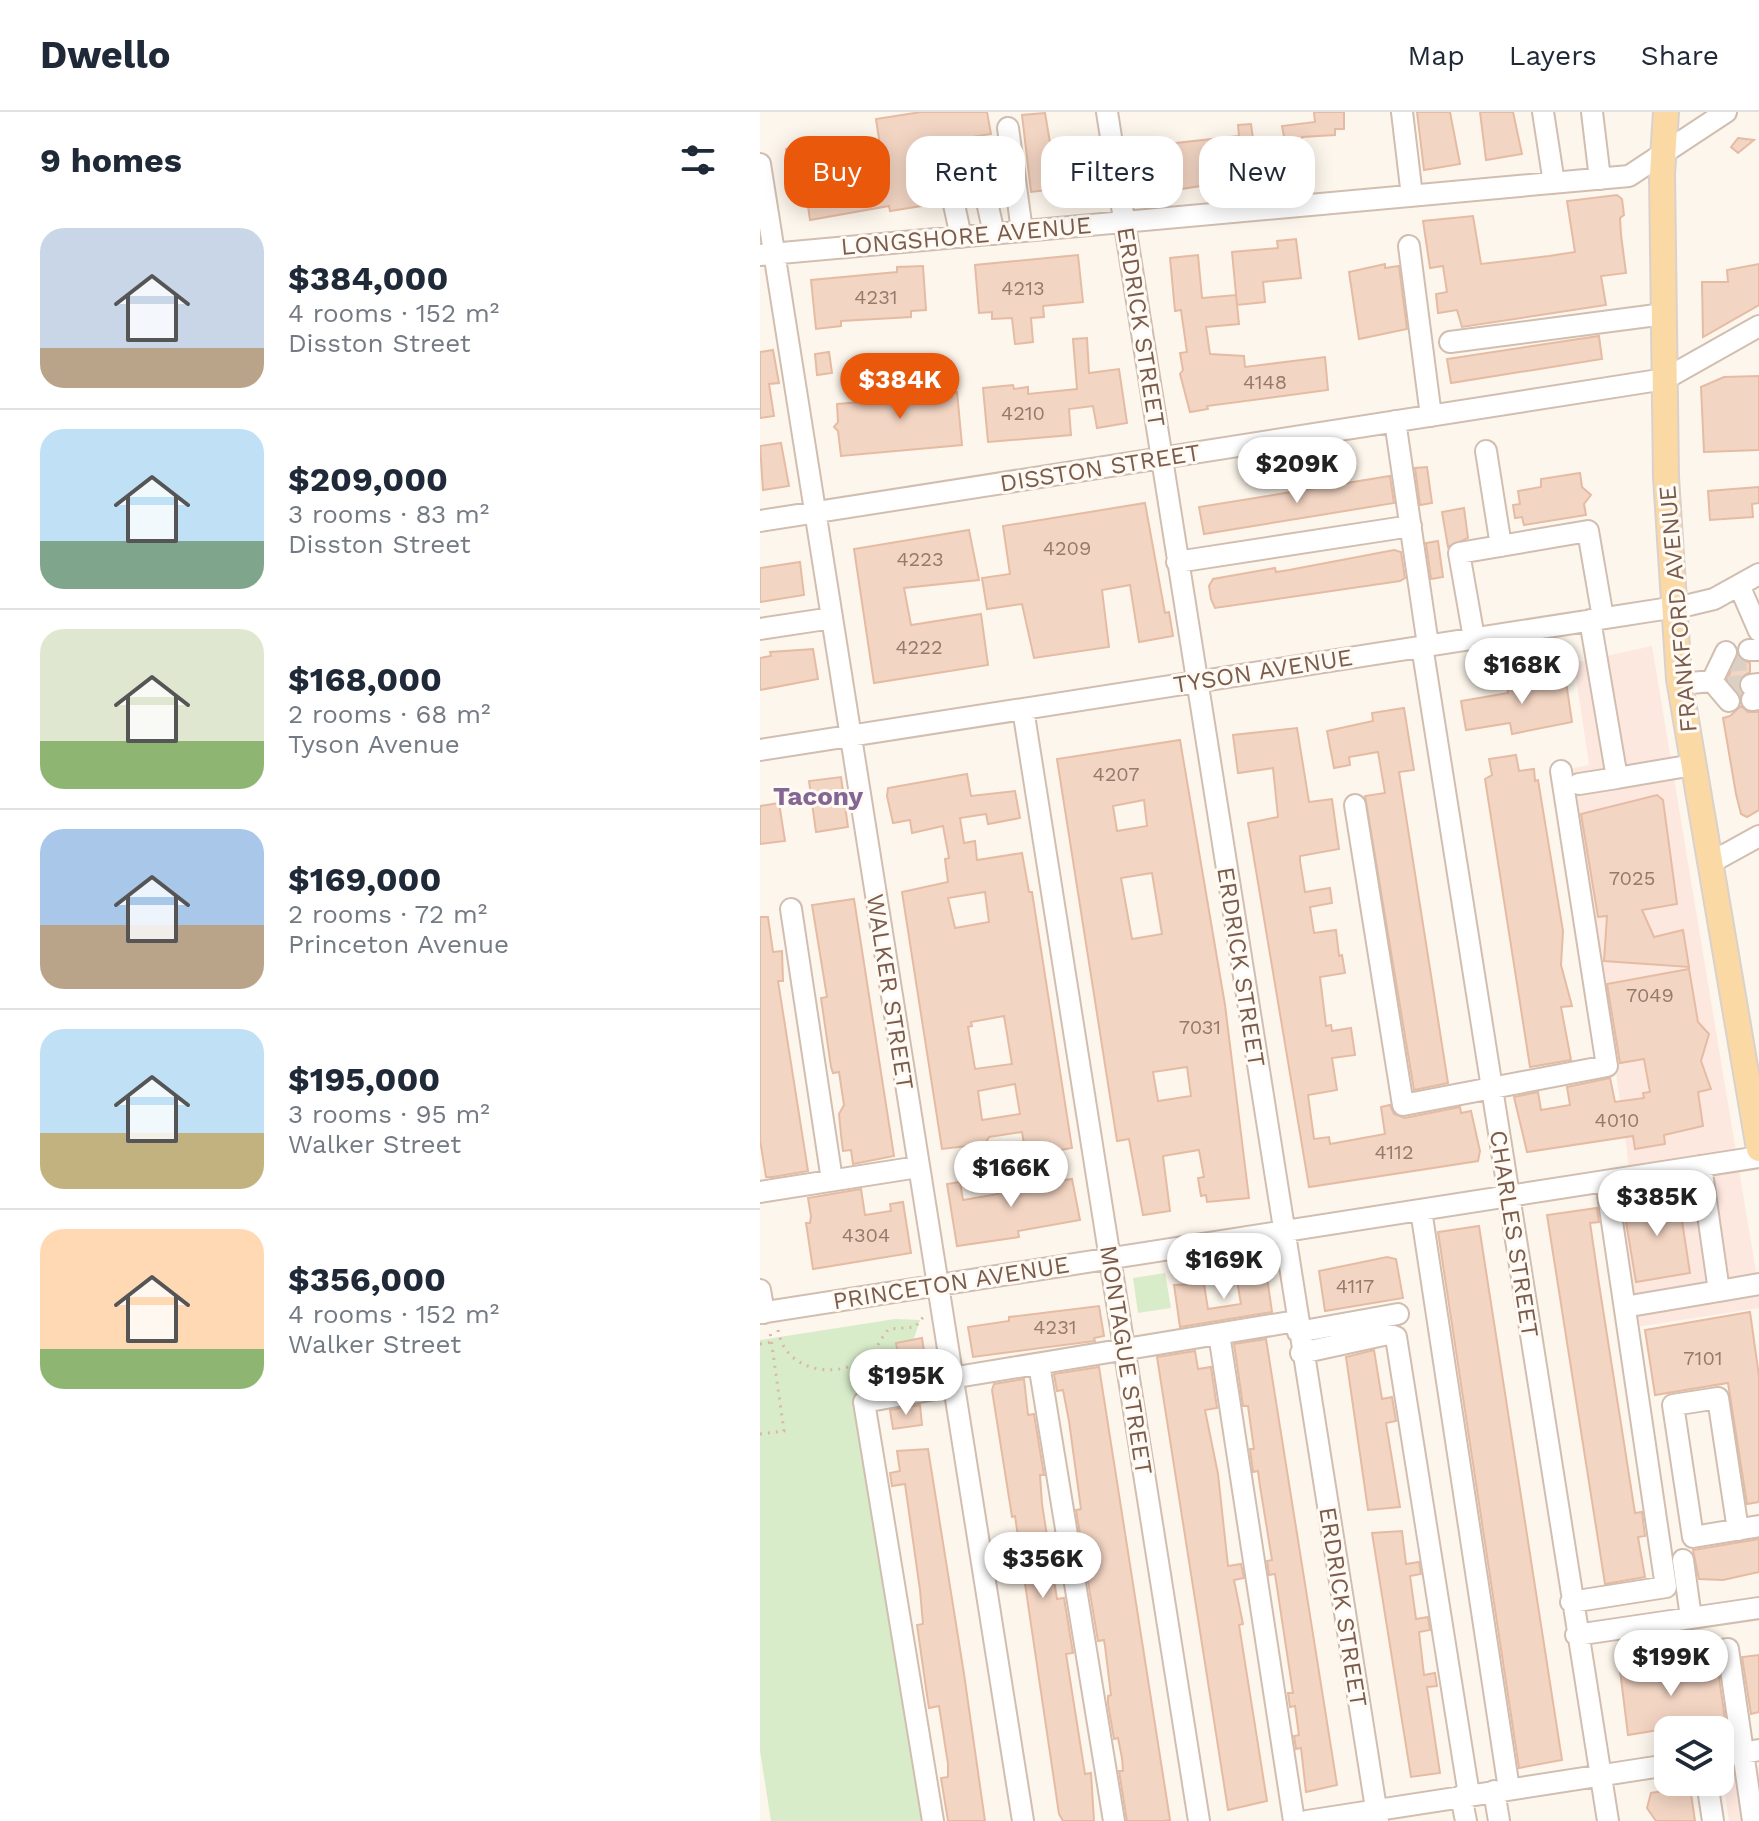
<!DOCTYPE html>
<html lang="en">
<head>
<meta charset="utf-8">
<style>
	:root { --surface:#fff; --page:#f2f2f3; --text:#1f2937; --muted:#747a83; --line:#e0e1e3; --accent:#ea580c }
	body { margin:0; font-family:"Work Sans",sans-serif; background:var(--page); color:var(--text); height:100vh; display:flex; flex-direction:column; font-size:30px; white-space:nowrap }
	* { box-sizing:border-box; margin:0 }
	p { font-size:26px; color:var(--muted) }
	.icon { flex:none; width:44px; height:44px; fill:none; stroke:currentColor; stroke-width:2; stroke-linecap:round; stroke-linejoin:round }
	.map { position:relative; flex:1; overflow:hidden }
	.drawer { display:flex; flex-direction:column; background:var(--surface); width:760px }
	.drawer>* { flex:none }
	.banner { position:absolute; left:24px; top:24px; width:760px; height:72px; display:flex; gap:16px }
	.tools { position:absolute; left:894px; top:1604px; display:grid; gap:16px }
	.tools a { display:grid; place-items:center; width:80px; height:80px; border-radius:16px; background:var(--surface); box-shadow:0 4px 20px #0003; font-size:40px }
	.price { position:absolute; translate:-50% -68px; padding:0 18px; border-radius:28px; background:#fff; color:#222; font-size:26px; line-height:52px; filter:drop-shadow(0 2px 4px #0008) }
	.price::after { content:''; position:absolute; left:50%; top:48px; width:24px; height:18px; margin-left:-12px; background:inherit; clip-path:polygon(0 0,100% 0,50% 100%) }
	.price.active { background:var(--accent); color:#fff }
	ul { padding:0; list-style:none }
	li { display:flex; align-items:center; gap:24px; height:200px; padding:0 40px }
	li+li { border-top:2px solid var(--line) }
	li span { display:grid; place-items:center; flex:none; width:224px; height:160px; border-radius:24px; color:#555 }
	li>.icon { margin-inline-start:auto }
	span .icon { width:96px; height:96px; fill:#fffc; stroke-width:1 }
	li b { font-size:34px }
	h2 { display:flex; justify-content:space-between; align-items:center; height:96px; padding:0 40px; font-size:34px }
	.tag { padding:0 28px; border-radius:24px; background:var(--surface); box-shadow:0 4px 20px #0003; font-size:28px; line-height:72px }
	.tag.active { background:var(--accent); color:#fff }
	header { display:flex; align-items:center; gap:48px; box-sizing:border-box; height:112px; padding:0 40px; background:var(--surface); border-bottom:2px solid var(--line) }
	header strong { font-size:38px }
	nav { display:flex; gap:44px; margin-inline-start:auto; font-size:28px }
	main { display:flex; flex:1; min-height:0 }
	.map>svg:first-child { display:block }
	.commercial { fill:#fde8e0 }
	.green { fill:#d8ecc9 }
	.building { fill:#f3d5c3; stroke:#e6bba3; stroke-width:2; fill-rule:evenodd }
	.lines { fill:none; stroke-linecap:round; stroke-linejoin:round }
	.minor-tunnel { stroke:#dcd0c4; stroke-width:20; stroke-dasharray:20 10; stroke-linecap:butt }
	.minor-casing { stroke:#d1beb0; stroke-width:24 }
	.major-casing { stroke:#dad1cd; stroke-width:28 }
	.path { stroke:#d9b8a5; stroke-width:3; stroke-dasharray:2 6; stroke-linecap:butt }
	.minor { stroke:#fff; stroke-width:20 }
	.major { stroke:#fbd9a5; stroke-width:24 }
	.labels { text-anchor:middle; stroke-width:6; stroke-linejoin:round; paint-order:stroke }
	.number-label { font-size:20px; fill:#987a6a }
	.street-label { font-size:24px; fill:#7a5c4d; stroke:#fffaf3 }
	.neighbourhood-label { font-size:26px; font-weight:bold; fill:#846695; stroke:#fffaf3 }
</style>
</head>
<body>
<header>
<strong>Dwello</strong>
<nav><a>Map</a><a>Layers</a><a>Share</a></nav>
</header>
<main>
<section class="drawer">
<h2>9 homes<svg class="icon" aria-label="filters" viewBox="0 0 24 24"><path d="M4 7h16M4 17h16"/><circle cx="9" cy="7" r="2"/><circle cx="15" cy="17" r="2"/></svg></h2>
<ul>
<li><span style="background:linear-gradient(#c9d6e8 75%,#b9a48a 0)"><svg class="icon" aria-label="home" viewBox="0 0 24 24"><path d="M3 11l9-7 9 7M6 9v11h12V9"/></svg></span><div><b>$384,000</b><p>4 rooms · 152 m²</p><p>Disston Street</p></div></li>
<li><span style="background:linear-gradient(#bfe0f5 70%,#7fa58c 0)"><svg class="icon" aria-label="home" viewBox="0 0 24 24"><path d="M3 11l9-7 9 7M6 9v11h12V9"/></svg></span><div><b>$209,000</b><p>3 rooms · 83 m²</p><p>Disston Street</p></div></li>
<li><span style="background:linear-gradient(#dfe7d0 70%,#8fb573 0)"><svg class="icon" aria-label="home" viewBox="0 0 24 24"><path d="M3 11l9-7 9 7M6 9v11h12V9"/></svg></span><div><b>$168,000</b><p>2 rooms · 68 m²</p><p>Tyson Avenue</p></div></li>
<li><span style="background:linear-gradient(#a9c7e8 60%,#b9a48a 0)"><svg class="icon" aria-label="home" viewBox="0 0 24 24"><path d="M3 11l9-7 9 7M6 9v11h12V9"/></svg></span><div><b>$169,000</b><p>2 rooms · 72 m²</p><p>Princeton Avenue</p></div></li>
<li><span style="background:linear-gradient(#bfe0f5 65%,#c2b280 0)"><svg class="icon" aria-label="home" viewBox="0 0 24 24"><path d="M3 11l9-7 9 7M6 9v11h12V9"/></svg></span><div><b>$195,000</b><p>3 rooms · 95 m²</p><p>Walker Street</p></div></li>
<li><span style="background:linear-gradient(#ffd9b3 75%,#8fb573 0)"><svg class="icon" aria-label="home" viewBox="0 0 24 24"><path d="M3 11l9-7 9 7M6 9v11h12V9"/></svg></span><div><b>$356,000</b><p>4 rooms · 152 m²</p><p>Walker Street</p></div></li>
</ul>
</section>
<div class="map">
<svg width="999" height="1709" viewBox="0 0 999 1709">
	<rect width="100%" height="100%" fill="#fdf6ec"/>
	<path class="commercial" d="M 892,534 L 999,1178 L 999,1196 L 876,1215 L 857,1083 L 871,1081 L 867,1039 L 813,656 L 829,653 L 814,551 Z
		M 999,1653 L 999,1709 L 969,1709 L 962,1659 Z"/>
	<path class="green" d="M 405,1161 L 411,1196 L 378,1201 L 373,1166 Z
		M 135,1207 L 160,1208 L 142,1263 L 143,1275 L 95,1284 L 162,1709 L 11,1709 L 0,1639 L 0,1228 Z"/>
	<path class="building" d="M 161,0 L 227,0 L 231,22 L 155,34 L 162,94 L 130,99 L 129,94 L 50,108 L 44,67 L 93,60 L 91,47 L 121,40 L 116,7 Z
		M 554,0 L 584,0 L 584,17 L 575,17 L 575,23 L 542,25 L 545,60 L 531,62 L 522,14 L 555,10 Z
		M 657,0 L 690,0 L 700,52 L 664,58 Z
		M 720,0 L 753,0 L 762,42 L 726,48 Z
		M 285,1 L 292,42 L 333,35 L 341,82 L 315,86 L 313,75 L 271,80 L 262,3 Z
		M 491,12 L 499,70 L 486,72 L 485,67 L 396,81 L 389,34 L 479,24 L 478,13 Z
		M 978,26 L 994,28 L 978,41 L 971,35 Z
		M 45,34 L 47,48 L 28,51 L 26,37 Z
		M 857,83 L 862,87 L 864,103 L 860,106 L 861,123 L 866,161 L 841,164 L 846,193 L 702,215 L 697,198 L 678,201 L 676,182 L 687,180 L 683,154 L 670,156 L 663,109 L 713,104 L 721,152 L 789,144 L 815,140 L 807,89 Z
		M 536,127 L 541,166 L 503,170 L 505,190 L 477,193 L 472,140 L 518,136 L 517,129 Z
		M 318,143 L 323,190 L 283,194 L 284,205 L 271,206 L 273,230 L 255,232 L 252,206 L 232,207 L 232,200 L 219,201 L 215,153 Z
		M 438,143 L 442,186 L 476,183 L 479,212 L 446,215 L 450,242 L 484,244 L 485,255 L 565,245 L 568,278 L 447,294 L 448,297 L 430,300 L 420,262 L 423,258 L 420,241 L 427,240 L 421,198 L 415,199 L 410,146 Z
		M 625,152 L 625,156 L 639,154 L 647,217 L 599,227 L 589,160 Z
		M 999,152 L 999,193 L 943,225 L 942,170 L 968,170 L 967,158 Z
		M 163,154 L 166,198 L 151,199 L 151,205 L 81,209 L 81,214 L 56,217 L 51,168 L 137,160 L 137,155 Z
		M 839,224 L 842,247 L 691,271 L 687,247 Z
		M 327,226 L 329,261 L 359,257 L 367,311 L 337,316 L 333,294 L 309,297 L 311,323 L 228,330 L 223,276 L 253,273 L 254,277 L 268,275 L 268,282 L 317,277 L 313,227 Z
		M 13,238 L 19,271 L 9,272 L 14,304 L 0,306 L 0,240 Z
		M 69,240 L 72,261 L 57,263 L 55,242 Z
		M 150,251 L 153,281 L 160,280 L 161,284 L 197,280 L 202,333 L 81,344 L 78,319 L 74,315 L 78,310 L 77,292 L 127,288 L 126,281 L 140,279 L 138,252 Z
		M 999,264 L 999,338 L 944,340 L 941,275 L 964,265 Z
		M 21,331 L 29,374 L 3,378 L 0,334 Z
		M 667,355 L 672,391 L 660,393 L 655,356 Z
		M 820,361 L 822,375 L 831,383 L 824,392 L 826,403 L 764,413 L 762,405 L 755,406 L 753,393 L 760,392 L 758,379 L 781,375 L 781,367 Z
		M 630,364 L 634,391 L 444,422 L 439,395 Z
		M 999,375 L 999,391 L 992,392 L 993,405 L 950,408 L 948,379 Z
		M 385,391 L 405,501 L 409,500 L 413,524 L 379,530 L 370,473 L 342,478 L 349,535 L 274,546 L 262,492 L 227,497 L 222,466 L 250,462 L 243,414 Z
		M 704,396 L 708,426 L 688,435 L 682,400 Z
		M 209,418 L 219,468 L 144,476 L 151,513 L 221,502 L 228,553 L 114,571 L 94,437 Z
		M 678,429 L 683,465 L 671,467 L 666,431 Z
		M 634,438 L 641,440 L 645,466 L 640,469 L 455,496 L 451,487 L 449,474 L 453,467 L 515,456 L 516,460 L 529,458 Z
		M 40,450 L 44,483 L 0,490 L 0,456 Z
		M 53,537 L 58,567 L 0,578 L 0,546 L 11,544 L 10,540 Z
		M 978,545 L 990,551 L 990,560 L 979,567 L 980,583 L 967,567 Z
		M 805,563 L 812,610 L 752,622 L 750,611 L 706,618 L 701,589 L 748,581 L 747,572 Z
		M 981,594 L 988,600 L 999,600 L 999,698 L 987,705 L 981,702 L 976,682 L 963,606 L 970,604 Z
		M 644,596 L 654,658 L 639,660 L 688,971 L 654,978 L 605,684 L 625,681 L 618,640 L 589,645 L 590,653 L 574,656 L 567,619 L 613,609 L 612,601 Z
		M 537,616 L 549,690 L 572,687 L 579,737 L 540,744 L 540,749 L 545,780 L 570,776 L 572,791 L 550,795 L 554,821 L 576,818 L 579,844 L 582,843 L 585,861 L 560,865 L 566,914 L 571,913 L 572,919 L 591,916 L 595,943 L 572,946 L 577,978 L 548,983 L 554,1027 L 569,1025 L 570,1032 L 625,1022 L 621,995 L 630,993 L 634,1002 L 645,1006 L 700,995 L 701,1001 L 711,999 L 720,1039 L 718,1049 L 549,1075 L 488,711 L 518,705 L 513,656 L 478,661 L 473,623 Z
		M 420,628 L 465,893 L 489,1086 L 447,1090 L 446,1083 L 441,1084 L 438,1066 L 444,1065 L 439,1038 L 403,1044 L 410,1099 L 383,1103 L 369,1027 L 357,1029 L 297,647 ZM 384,688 L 387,714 L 357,719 L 353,694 ZM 392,761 L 402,822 L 372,827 L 361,766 ZM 427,955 L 431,984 L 398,989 L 393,960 Z
		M 756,643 L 759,659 L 774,657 L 775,669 L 778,668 L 803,819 L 801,853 L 812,894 L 801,895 L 811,948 L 770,955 L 725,667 L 732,663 L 729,647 Z
		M 207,662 L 211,684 L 255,679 L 260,706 L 228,712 L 226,702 L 200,706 L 204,731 L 215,729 L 217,748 L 262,741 L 269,780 L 272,780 L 312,1036 L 266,1044 L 262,1020 L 229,1025 L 225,1032 L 182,1037 L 142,780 L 188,770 L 185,747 L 189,746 L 183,714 L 152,721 L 150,708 L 133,711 L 127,684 L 128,676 ZM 225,780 L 229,810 L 195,816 L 188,786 ZM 244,904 L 252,952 L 215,957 L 208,915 L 212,914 L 211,910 ZM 255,972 L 260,1002 L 222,1008 L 218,979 Z
		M 81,665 L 88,715 L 56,720 L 49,669 Z
		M 897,683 L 903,688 L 917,792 L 882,798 L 894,825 L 923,818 L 929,855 L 844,849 L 847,804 L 838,805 L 821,702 Z
		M 19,691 L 25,729 L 0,732 L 0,694 Z
		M 94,787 L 134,1044 L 93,1052 L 91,1038 L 83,1039 L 81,1023 L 79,1002 L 84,993 L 79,960 L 73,961 L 71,955 L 61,886 L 67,885 L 52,793 Z
		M 0,805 L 8,805 L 13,840 L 22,839 L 23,869 L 18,869 L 48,1059 L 13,1065 L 6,1065 L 0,1028 Z
		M 929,857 L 938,910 L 949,922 L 941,949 L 951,977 L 938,980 L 943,1014 L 904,1023 L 905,1032 L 875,1037 L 873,1024 L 767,1040 L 754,985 L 778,980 L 781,998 L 810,993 L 807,975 L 850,966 L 855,990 L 884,986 L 883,981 L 890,980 L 884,947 L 860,951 L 847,872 Z
		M 271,1060 L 273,1073 L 312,1067 L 320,1108 L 258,1119 L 259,1125 L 197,1134 L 187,1072 L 200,1070 L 203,1088 L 238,1082 L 234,1066 Z
		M 101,1077 L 105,1103 L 131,1099 L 130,1092 L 143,1090 L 151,1141 L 53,1157 L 46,1111 L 50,1111 L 51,1104 L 48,1086 Z
		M 918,1083 L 930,1161 L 876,1170 L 863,1092 Z
		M 837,1096 L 839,1110 L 830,1111 L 839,1172 L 875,1401 L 882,1400 L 885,1424 L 878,1425 L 885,1465 L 845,1472 L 787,1103 Z
		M 719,1114 L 802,1648 L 759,1656 L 678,1120 Z
		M 627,1145 L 636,1147 L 643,1186 L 565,1199 L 559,1159 Z
		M 501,1156 L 506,1158 L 512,1200 L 420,1215 L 414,1173 L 444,1172 L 448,1197 L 481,1192 L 476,1163 Z
		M 339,1194 L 344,1224 L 334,1226 L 335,1229 L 213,1245 L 208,1215 L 249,1209 L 249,1205 Z
		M 990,1200 L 999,1264 L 999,1390 L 987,1392 L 968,1271 L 895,1283 L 885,1218 Z
		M 162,1226 L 167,1259 L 155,1261 L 156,1267 L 143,1270 L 136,1231 Z
		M 506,1227 L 577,1673 L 546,1680 L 541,1636 L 536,1637 L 534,1624 L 539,1623 L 535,1594 L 530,1595 L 528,1581 L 533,1581 L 515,1462 L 509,1463 L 507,1449 L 512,1448 L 500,1374 L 498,1359 L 493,1360 L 490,1337 L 494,1337 L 488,1294 L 483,1294 L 474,1232 Z
		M 614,1238 L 622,1287 L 632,1285 L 636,1309 L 626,1311 L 640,1395 L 608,1398 L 586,1245 Z
		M 435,1239 L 438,1257 L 451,1255 L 457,1296 L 445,1298 L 458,1362 L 468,1454 L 481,1452 L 484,1466 L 474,1468 L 483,1512 L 479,1513 L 507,1689 L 468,1698 L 397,1245 Z
		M 339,1255 L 410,1708 L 403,1709 L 367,1709 L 359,1659 L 363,1659 L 362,1646 L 358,1626 L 354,1627 L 348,1592 L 348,1584 L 351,1583 L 345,1534 L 344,1528 L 338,1529 L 316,1398 L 321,1397 L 309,1309 L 303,1278 L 297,1279 L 294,1262 Z
		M 264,1267 L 268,1303 L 274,1302 L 284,1363 L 280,1363 L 282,1392 L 297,1487 L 304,1486 L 313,1541 L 306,1542 L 325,1662 L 331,1661 L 334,1709 L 303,1709 L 299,1702 L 255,1404 L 252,1405 L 250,1392 L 232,1278 L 234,1272 Z
		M 160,1293 L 162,1313 L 133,1317 L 130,1298 Z
		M 168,1337 L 204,1562 L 225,1709 L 188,1709 L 181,1666 L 188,1665 L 188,1652 L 179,1594 L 169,1596 L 167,1583 L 157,1513 L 163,1512 L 160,1478 L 145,1372 L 132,1374 L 130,1361 L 140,1359 L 137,1339 Z
		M 642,1419 L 646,1452 L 659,1450 L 661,1462 L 650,1464 L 656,1507 L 668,1505 L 670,1518 L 659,1520 L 664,1563 L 675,1561 L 677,1574 L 667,1575 L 680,1661 L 651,1665 L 612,1421 Z
		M 999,1427 L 999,1460 L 963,1468 L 939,1467 L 933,1438 Z
		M 999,1543 L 999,1600 L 991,1602 L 982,1545 Z
		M 957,1552 L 965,1607 L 868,1623 L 860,1558 L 889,1554 L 897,1564 Z
		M 930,1675 L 935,1709 L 896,1709 L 887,1696 L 891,1681 Z"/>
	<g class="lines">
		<path class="minor-tunnel" d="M 966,550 L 989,548
			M 968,574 L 991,573"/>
		<defs>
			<path id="minor" d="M 347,0 L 618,1709
				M 642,0 L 652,84
				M 783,0 L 794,71
				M 832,0 L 840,67
				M 248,16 L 262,119
				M 0,52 L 263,1709
				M 201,125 L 187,60 L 219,53 L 234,122
				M 649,134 L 671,304
				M 0,143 L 869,64 L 966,0
				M 690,230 L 904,202
				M 635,309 L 668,533
				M 726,339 L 741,434
				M 0,409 L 905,267 L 999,214
				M 417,450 L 651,414
				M 979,473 L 999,519
				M 830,508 L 857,666 L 933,653
				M 0,517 L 72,506
				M 714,526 L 699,441 L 828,419 L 843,506
				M 662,534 L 848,1709
				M 989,538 L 999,538
				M 952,569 L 966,540
				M 920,572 L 952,569 L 969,589
				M 991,573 L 999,572
				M 992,588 L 999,587
				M 263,597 L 439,1709
				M 0,638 L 929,493 L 954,487 L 999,462
				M 819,672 L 857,666
				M 595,693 L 643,993 L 847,954 L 801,659
				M 950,751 L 999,724
				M 31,797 L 72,1068
				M 941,1054 L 959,1179 L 999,1172
				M 0,1080 L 158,1055
				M 661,1098 L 749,1677
				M 0,1178 L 4,1201
				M 876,1193 L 959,1179
				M 0,1201 L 999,1045
				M 538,1220 L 638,1202
				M 459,1222 L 534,1709
				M 541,1241 L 628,1222 L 636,1225 L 709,1683
				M 279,1252 L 354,1709
				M 191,1266 L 536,1209
				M 978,1418 L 958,1286 L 913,1293 L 933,1425 L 999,1414
				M 923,1448 L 931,1506
				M 811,1490 L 906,1475 L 846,1069
				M 816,1523 L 999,1496
				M 900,1547 L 968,1537 L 993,1709
				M 960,1645 L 999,1638
				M 947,1670 L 953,1709
				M 734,1679 L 739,1709
				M 701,1684 L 706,1709
				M 173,1709 L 104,1290 L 192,1274
				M 547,1709 L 908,1653"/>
			<path id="major" d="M 906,0 L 902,62 L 906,365 L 919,567 L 999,1037"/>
		</defs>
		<use href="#minor" class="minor-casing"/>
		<use href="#major" class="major-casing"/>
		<path class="path" d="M 18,1218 C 25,1261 80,1269 110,1243 C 118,1236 121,1225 129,1217 L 155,1215 L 164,1204
			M 0,1232 L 12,1230
			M 112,1242 L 128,1253 L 131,1268
			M 0,1322 L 24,1319 L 10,1220"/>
		<use href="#minor" class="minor"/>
		<use href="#major" class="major"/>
	</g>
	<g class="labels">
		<g class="number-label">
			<text x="263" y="183">4213</text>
			<text x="116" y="192">4231</text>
			<text x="505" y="277">4148</text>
			<text x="263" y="308">4210</text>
			<text x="307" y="443">4209</text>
			<text x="160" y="454">4223</text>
			<text x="159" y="542">4222</text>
			<text x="356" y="669">4207</text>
			<text x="872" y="773">7025</text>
			<text x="890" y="890">7049</text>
			<text x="440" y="922">7031</text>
			<text x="857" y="1015">4010</text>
			<text x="634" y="1047">4112</text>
			<text x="106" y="1130">4304</text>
			<text x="595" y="1181">4117</text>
			<text x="295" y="1222">4231</text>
			<text x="943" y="1253">7101</text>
		</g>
		<g class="street-label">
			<text transform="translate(206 124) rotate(-5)" y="8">LONGSHORE AVENUE</text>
			<text transform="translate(381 215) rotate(81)" y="8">ERDRICK STREET</text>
			<text transform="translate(340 356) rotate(-9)" y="8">DISSTON STREET</text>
			<text transform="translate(918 497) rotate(-95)" y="8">FRANKFORD AVENUE</text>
			<text transform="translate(503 559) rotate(-9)" y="8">TYSON AVENUE</text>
			<text transform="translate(481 855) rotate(81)" y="8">ERDRICK STREET</text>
			<text transform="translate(130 880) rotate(81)" y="8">WALKER STREET</text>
			<text transform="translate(754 1122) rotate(81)" y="8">CHARLES STREET</text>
			<text transform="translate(191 1171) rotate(-9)" y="8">PRINCETON AVENUE</text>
			<text transform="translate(366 1248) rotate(81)" y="8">MONTAGUE STREET</text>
			<text transform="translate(583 1495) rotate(81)" y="8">ERDRICK STREET</text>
		</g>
		<g class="neighbourhood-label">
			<text x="58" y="693">Tacony</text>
		</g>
	</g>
</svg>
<div class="tools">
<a><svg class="icon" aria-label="layers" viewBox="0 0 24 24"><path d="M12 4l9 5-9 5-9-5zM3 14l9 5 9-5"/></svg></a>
</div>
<b class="price active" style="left:140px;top:309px">$384K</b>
<b class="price" style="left:537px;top:393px">$209K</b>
<b class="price" style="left:762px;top:594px">$168K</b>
<b class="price" style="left:251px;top:1097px">$166K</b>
<b class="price" style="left:897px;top:1126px">$385K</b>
<b class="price" style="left:464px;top:1189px">$169K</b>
<b class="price" style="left:146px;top:1305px">$195K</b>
<b class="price" style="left:283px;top:1488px">$356K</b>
<b class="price" style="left:911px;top:1586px">$199K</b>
<div class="banner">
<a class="tag active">Buy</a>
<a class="tag">Rent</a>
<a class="tag">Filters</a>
<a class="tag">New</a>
</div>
</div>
</main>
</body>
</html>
